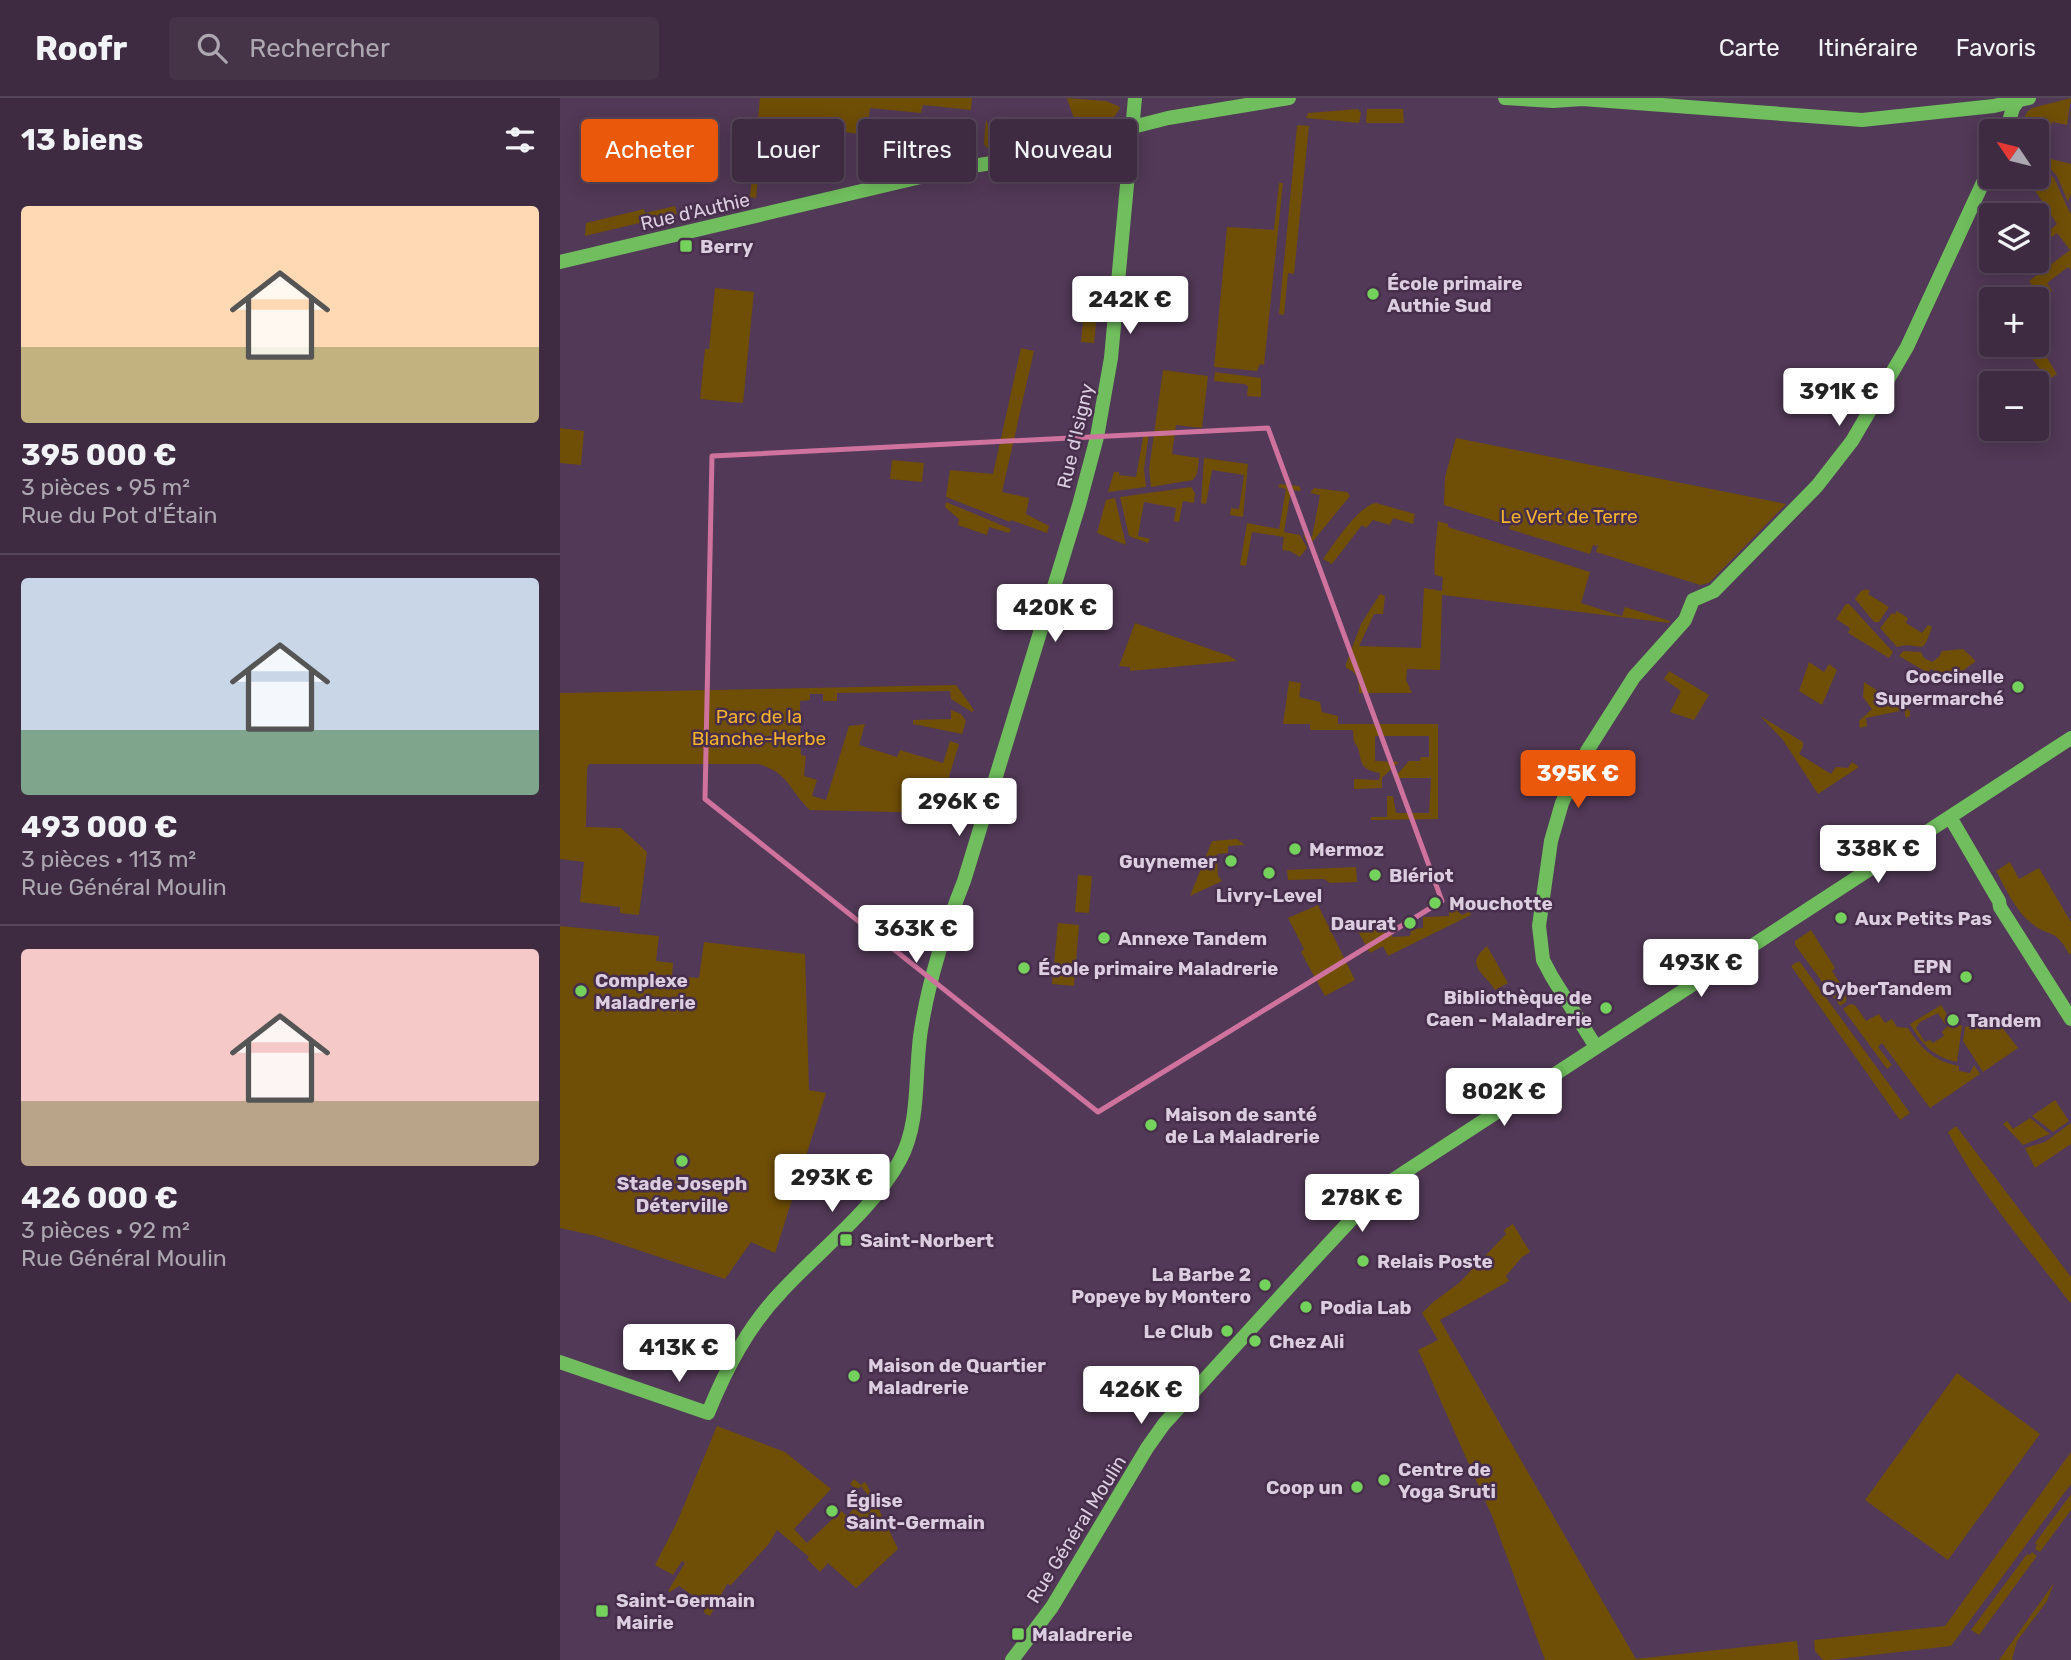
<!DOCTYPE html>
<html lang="fr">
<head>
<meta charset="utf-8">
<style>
	:root { --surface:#3e2b41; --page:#453348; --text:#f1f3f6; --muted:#ada7b1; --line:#57475a; --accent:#ea580c }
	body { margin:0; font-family:Rubik,sans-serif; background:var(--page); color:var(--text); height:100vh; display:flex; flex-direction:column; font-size:26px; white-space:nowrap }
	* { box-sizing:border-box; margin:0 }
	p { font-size:23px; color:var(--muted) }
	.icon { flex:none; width:38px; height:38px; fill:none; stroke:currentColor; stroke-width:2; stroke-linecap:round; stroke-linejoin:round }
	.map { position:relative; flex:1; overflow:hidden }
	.details { display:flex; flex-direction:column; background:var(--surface); width:560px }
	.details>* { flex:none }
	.hud { position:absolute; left:21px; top:21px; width:665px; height:63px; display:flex; gap:14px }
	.needle { width:46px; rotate:305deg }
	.controls { position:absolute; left:1419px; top:21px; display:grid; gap:14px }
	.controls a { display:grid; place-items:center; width:70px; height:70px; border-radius:7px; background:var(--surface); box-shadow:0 4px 18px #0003,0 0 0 2px var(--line); font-size:35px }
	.price { position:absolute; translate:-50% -60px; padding:0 16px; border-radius:7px; background:#fff; color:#222; font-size:23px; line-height:46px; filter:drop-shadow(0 2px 4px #0008) }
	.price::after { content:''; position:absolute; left:50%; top:42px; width:21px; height:16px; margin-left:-10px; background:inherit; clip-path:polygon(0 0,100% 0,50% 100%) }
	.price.current { background:var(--accent); color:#fff }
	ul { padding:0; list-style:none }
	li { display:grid; align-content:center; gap:14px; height:371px; padding:0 21px }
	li+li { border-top:2px solid var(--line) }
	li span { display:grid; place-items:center; height:217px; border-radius:7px; color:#555 }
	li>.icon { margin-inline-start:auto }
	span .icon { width:126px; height:126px; fill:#fffc; stroke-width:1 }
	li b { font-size:30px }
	h2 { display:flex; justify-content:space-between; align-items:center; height:84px; padding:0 21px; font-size:30px }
	.chip { padding:0 24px; border-radius:7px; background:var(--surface); box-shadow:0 4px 18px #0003,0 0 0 2px var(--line); font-size:24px; line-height:63px }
	.chip.current { background:var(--accent); color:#fff }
	header { display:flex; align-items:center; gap:42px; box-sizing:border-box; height:98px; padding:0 35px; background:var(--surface); border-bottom:2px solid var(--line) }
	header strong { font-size:33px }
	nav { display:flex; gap:38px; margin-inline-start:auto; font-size:24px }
	.search { width:490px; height:63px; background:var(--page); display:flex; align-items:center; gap:18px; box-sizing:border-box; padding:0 24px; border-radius:7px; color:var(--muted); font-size:26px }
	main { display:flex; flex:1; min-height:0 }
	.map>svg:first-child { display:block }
	.green { fill:#6f4e06 }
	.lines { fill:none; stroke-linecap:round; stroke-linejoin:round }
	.secondary { stroke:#70be5d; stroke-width:14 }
	.marked { fill:none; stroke:#cf739e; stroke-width:5; stroke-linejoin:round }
	.poi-dot { fill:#74d25c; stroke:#472f4c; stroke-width:2.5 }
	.labels { text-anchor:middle; stroke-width:5; stroke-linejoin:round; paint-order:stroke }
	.street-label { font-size:19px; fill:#dccee0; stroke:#472f4c }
	.poi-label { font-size:19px; font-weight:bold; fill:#dccee0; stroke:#472f4c; text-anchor:start }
	.park-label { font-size:19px; fill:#f4b22c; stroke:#472f4c }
</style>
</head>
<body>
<header>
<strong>Roofr</strong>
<div class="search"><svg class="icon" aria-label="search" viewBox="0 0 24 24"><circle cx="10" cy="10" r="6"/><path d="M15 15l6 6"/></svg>Rechercher</div>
<nav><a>Carte</a><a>Itinéraire</a><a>Favoris</a></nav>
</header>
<main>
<section class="details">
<h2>13 biens<svg class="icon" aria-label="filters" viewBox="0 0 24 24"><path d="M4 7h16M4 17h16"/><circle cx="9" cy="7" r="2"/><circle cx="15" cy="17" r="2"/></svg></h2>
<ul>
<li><span style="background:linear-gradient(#ffd9b3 65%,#c2b280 0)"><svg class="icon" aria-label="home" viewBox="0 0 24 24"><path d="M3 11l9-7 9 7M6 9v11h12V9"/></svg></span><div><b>395 000 €</b><p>3 pièces · 95 m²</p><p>Rue du Pot d'Étain</p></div></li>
<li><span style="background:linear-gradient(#c9d6e8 70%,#7fa58c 0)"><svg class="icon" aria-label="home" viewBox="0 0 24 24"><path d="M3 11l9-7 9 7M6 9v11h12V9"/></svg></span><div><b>493 000 €</b><p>3 pièces · 113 m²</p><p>Rue Général Moulin</p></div></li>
<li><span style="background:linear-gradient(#f6c9c9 70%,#b9a48a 0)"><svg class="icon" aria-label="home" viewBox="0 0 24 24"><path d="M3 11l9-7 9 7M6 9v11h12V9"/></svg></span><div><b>426 000 €</b><p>3 pièces · 92 m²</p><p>Rue Général Moulin</p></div></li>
</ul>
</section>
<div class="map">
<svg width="1511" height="1562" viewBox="0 0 1511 1562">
	<rect width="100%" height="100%" fill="#523957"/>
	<path class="green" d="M 200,0 L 412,0 L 411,12 L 363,7 L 361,15 L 310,10 L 307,37 L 261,31 L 259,41 L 203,35 L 196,100 L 190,99 Z
		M 507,0 L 546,3 L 560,9 C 554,26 537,26 520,29 L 516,27 Z
		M 1511,0 L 1507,27 L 1492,24 L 1485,49 L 1477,47 L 1477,33 L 1458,33 L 1467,14 L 1472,10 Z
		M 798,11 L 801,15 L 799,25 L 746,20 L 748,15 Z
		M 807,11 L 843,11 L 844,25 L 806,25 Z
		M 426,22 L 429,29 L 484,34 L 483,38 L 427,50 L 424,46 Z
		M 739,27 L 749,28 L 734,176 L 728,175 L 724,217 L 719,216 L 737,28 Z
		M 1483,59 L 1511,66 L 1511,95 L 1508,104 L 1497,78 L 1482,62 Z
		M 1477,64 L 1494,80 L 1511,117 L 1511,172 L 1508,169 L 1487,185 L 1492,193 L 1482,201 L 1469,183 L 1510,152 L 1497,135 L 1485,144 L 1482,140 L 1477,143 L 1497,126 L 1466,79 L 1477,79 Z
		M 719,85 L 723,85 L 704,267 L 700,266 L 697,273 L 654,269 L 667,129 L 714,132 Z
		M 115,108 L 117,116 L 25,138 L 26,125 L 84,111 L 85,115 Z
		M 155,190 L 194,194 L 183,305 L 140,301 L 145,251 L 149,251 Z
		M 530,195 L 539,196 L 534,245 L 521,244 L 525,202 L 530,202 Z
		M 1477,228 L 1487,260 L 1497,276 L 1488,282 L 1462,247 L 1477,247 Z
		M 461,250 L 474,253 L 442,394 L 469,400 L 466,416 L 489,428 L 487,435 L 451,422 L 450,424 L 386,399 L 390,372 L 433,376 Z
		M 603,272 L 648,278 L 642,330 L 616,327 L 612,356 L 639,360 L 637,376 L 633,382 L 591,389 L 589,371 Z
		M 655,274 L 701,280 L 701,299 L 687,298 L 688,288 L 684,286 L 654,283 Z
		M 0,330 L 24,333 L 21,367 L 0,365 Z
		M 584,334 L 589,335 L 584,371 L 586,389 L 548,394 L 554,374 L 559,374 L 559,377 L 576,379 Z
		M 896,340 L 1226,406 L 1149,485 L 1140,487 L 1036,454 L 1038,448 L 1033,447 L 1030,456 L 949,431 L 951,424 L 947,422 L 945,426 L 884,407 L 885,379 Z
		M 644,360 L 688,366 L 683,419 L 670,417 L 671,410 L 679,411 L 684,377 L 652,372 L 646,406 L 641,405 Z
		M 332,362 L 364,365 L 362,384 L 330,381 Z
		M 720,386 L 739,388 L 741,391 L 740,393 L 731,392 L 724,434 L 740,437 L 747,450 L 740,459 L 730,453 L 722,452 L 724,439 L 692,434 L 686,468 L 680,467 L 687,425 L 719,431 L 726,391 L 718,389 Z
		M 631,389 L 635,395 L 634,405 L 623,403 L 619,424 L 614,423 L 616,410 L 584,404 L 578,438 L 590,441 L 588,445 L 569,438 L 560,399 Z
		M 754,390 L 787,394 L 790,398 L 749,448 L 743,437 L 752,439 L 760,397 L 750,395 Z
		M 555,400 L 566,447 L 537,435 L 546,402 Z
		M 386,404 L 451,431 L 449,435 L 429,429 L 427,437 L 398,427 L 399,421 L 385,409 Z
		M 816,405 L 855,416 L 853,426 L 833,420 L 830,427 L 813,422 L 806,430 L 802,427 L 772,466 L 763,461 C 774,446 798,408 816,405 Z
		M 878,423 L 888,426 L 888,429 L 1030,474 L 1021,505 L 1062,518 L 1065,509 L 1110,523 L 1109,525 L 882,497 L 880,572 L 847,571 L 846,582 L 852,595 L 799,595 C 799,582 799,575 786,570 L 786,566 L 801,526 L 820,496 L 825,498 L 823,516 L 814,516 L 799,548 L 861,550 L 864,490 L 882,493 L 883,479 L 875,477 C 873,470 877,434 878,423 Z
		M 1306,491 L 1310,493 L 1308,496 L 1329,509 L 1319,524 L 1314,524 L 1295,501 L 1301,493 Z
		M 1286,506 L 1289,506 L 1333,554 L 1329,560 L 1288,535 L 1290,530 L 1276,521 Z
		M 1337,513 L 1348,520 L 1346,525 L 1362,535 L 1368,527 L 1372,529 L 1366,545 L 1362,549 L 1347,547 L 1337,549 L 1320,530 L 1332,515 L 1335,516 Z
		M 575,525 L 670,558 L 677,563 L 570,573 L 570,569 L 559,568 Z
		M 1403,551 L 1415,562 L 1415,564 C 1395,578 1393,584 1371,571 L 1368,575 L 1339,558 L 1343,553 L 1361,554 L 1364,560 L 1372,564 L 1379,559 L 1382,553 Z
		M 1249,564 L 1264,574 L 1269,566 L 1277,572 L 1262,607 L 1239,593 Z
		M 1109,573 L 1149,597 L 1134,622 L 1110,614 L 1121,593 L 1104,581 Z
		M 729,583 L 741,585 L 739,599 L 760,604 L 762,614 L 778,618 L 778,626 L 878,626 L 878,721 L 811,722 L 811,719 L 827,719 L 827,698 L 833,698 L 836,715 L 869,715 L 871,680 L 834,680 L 849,663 L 860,663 L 861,659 L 869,659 L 869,638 L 815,638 L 815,663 L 839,664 L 822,680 L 822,690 L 794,691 L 794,681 L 819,682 L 820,675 C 792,670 806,658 794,644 L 793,632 L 750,632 L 750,626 L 723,626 Z
		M 1304,584 L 1350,613 L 1350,618 L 1346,620 L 1344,612 L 1306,620 L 1307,628 L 1300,630 L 1299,623 L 1312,611 L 1303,599 Z
		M 396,587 L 414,612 L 412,614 L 391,601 L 390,593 L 277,595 L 277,603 L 263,603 L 263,596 L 250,596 L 250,602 L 240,603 L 241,657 L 246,658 L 244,678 L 257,682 L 252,698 L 266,702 L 289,628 L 305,626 L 299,647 L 337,659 L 340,652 L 383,665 L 390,643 L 399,646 L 382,702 L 374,715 L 250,712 C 230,694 229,674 198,666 L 29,666 L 27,671 L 26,729 L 61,730 L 87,754 L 79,817 L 60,815 L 60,809 L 20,804 L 24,764 L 0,761 L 0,595 Z
		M 391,612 L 401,616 L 406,623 L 402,636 L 353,626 L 353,622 L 391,621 Z
		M 1200,618 L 1243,644 L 1243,649 L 1239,656 L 1271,676 L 1276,669 L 1288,670 L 1292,664 L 1299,669 L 1258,696 L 1223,642 Z
		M 677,741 L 685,747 L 668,748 L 668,755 L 657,756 L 658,778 L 662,783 L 630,798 L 652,743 Z
		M 1450,764 L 1459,781 L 1479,770 L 1511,824 L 1511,855 L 1509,856 C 1495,829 1488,840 1471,825 C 1455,812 1446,791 1436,773 Z
		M 796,769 L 797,784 L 770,785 L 764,781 L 728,782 L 727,772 Z
		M 518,777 L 532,778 L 529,815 L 515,814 Z
		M 758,807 L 795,882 L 765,898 L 741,854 L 744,851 L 728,820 Z
		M 896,812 L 902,817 L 910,813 L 911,817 L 828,858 L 823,848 L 810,855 L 794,826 L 795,824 L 831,822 L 832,839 L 850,838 L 851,831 L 863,830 L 863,819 L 889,818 L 889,813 Z
		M 498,825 L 519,827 L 514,888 L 492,886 Z
		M 0,828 L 99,838 L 96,863 L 113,865 L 112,878 L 139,880 L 144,844 L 245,856 L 249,992 L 266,995 L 215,1155 L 191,1144 L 165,1181 L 36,1138 L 0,1130 Z
		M 1251,832 L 1275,870 L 1272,873 L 1287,895 L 1286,904 L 1280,908 L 1235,847 L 1235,843 Z
		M 927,848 L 948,885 L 935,892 C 925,875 903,868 927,848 Z
		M 1237,864 L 1240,864 L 1350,1015 L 1340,1022 L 1231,868 Z
		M 1290,906 L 1295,907 L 1306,923 L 1319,916 L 1325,925 L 1332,921 L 1337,929 L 1348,930 C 1361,951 1374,963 1399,968 L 1399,973 L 1410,975 L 1414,967 L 1420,976 L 1370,1010 L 1322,945 L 1318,949 L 1332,967 L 1327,971 L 1283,911 Z
		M 1381,907 L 1391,922 L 1385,926 L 1378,915 L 1360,924 L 1356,930 L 1365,944 L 1370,942 L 1373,945 L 1384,938 L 1382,934 L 1393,923 L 1402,928 L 1397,964 C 1373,959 1362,946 1350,926 Z
		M 1425,924 L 1429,930 L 1438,924 L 1458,950 L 1423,974 L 1403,943 L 1405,929 Z
		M 1495,1002 L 1509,1023 L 1493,1034 L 1472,1018 Z
		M 1470,1020 L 1490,1036 L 1463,1047 L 1443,1026 L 1447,1023 L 1453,1031 Z
		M 1511,1025 L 1511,1046 L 1475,1070 L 1465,1050 L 1485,1044 Z
		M 1396,1028 L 1511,1179 L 1511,1206 C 1469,1151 1420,1096 1388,1034 Z
		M 953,1126 L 970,1154 L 962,1159 L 946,1178 L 949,1183 L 880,1222 L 1076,1561 L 1237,1543 L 1239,1562 L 985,1562 L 932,1418 L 858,1252 L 878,1242 L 862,1215 L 872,1205 L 899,1185 L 946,1136 L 944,1132 Z
		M 1397,1275 L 1480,1336 L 1388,1462 L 1305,1402 Z
		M 157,1328 L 225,1354 L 271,1391 L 234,1431 L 247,1445 L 281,1413 L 287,1418 L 307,1396 L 301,1388 L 297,1392 L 290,1386 L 294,1381 L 301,1387 L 305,1384 L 307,1387 L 338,1451 L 296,1490 L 268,1465 L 260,1474 L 247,1461 L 249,1459 L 217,1432 L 208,1447 L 171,1487 L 167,1486 L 150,1518 L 144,1515 L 145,1506 L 119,1488 L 110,1494 L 108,1493 L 125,1465 L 122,1463 L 113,1477 L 95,1467 L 117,1424 Z
		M 1511,1354 L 1511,1386 L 1391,1548 L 1269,1562 L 1263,1562 L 1255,1553 L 1254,1542 L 1385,1528 Z
		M 1511,1396 L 1511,1412 L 1480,1454 L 1475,1451 L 1477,1447 L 1475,1445 Z
		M 1472,1454 L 1477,1458 L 1419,1537 L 1411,1532 L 1467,1456 L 1470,1457 Z
		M 1494,1485 L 1487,1503 L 1457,1543 L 1452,1562 L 1439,1562 Z"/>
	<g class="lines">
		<path class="secondary" d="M 945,0 L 993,3 L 1022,1 L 1302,22 L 1434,8 L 1469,0
			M 1446,33 L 1453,10 L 1458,3
			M 0,164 L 399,70 L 432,65 L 608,20 L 729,0
			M 1390,719 L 1439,803 L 1440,809 L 1511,921
			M 1036,949 L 992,879 L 983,862 L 979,828 L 991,743 L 1002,705 L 1027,653 L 1074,579 L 1125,522 L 1133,502 L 1154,493 L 1257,388 L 1292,343 L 1347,249 L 1432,65
			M 0,1264 L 148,1315 C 166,1271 188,1228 222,1193 C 260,1152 313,1112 340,1062 C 361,1023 354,975 361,932 C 369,880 385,831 404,783 L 519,407 L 537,339 L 551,260 L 575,0
			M 452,1562 L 492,1509 L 587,1350 L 604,1326 L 749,1167 L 815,1096 L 828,1085 L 1511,640"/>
	</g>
	<path class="marked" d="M 708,330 L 882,803 L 538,1014 L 145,701 L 152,358 Z"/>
	<g class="poi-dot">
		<rect x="119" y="141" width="14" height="14" rx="3.5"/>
		<circle cx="813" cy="196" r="7"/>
		<circle cx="1458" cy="589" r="7"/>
		<circle cx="735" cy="751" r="7"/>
		<circle cx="671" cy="763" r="7"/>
		<circle cx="709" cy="775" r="7"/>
		<circle cx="815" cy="777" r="7"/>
		<circle cx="875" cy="805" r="7"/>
		<circle cx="1281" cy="820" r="7"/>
		<circle cx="850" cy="825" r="7"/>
		<circle cx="544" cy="840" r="7"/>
		<circle cx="464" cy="870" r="7"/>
		<circle cx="1406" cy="879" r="7"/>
		<circle cx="21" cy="893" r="7"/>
		<circle cx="1046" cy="910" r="7"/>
		<circle cx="1393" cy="922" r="7"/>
		<circle cx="591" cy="1027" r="7"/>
		<circle cx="122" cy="1063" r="7"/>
		<rect x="279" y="1135" width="14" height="14" rx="3.5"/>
		<circle cx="803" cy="1163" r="7"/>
		<circle cx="705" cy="1187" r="7"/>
		<circle cx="746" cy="1209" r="7"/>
		<circle cx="667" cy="1233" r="7"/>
		<circle cx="695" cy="1243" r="7"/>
		<circle cx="294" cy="1278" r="7"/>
		<circle cx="824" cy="1382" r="7"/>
		<circle cx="797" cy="1389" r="7"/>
		<circle cx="272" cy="1413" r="7"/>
		<rect x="35" y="1506" width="14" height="14" rx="3.5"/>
		<rect x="451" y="1529" width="14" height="14" rx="3.5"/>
	</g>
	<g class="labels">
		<g class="street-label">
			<text transform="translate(135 113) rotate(-13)" y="7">Rue d'Authie</text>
			<text transform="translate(515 338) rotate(-77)" y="7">Rue d'Isigny</text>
			<text transform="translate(516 1431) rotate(-58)" y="7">Rue Général Moulin</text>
		</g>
		<g class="poi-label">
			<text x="140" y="155">Berry</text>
			<text x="827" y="192">École primaire<tspan x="827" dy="22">Authie Sud</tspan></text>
			<text x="1444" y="585" text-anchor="end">Coccinelle<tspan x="1444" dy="22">Supermarché</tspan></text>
			<text x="749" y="758">Mermoz</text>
			<text x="657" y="770" text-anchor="end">Guynemer</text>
			<text x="829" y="784">Blériot</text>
			<text x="709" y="804" text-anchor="middle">Livry-Level</text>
			<text x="889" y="812">Mouchotte</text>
			<text x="1295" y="827">Aux Petits Pas</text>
			<text x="836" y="832" text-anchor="end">Daurat</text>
			<text x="558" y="847">Annexe Tandem</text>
			<text x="1392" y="875" text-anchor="end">EPN<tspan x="1392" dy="22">CyberTandem</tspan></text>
			<text x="478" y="877">École primaire Maladrerie</text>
			<text x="35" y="889">Complexe<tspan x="35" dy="22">Maladrerie</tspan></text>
			<text x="1032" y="906" text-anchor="end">Bibliothèque de<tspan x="1032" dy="22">Caen - Maladrerie</tspan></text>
			<text x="1407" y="929">Tandem</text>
			<text x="605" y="1023">Maison de santé<tspan x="605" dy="22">de La Maladrerie</tspan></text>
			<text x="122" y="1092" text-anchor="middle">Stade Joseph<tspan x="122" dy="22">Déterville</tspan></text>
			<text x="300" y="1149">Saint-Norbert</text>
			<text x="817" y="1170">Relais Poste</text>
			<text x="691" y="1183" text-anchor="end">La Barbe 2<tspan x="691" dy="22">Popeye by Montero</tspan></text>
			<text x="760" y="1216">Podia Lab</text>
			<text x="653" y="1240" text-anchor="end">Le Club</text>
			<text x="709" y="1250">Chez Ali</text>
			<text x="308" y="1274">Maison de Quartier<tspan x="308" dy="22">Maladrerie</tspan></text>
			<text x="838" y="1378">Centre de<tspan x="838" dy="22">Yoga Sruti</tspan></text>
			<text x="783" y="1396" text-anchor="end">Coop un</text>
			<text x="286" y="1409">Église<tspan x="286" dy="22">Saint-Germain</tspan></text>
			<text x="56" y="1509">Saint-Germain<tspan x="56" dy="22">Mairie</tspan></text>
			<text x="472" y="1543">Maladrerie</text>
		</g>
		<g class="park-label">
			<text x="1009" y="425">Le Vert de Terre</text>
			<text x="199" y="625">Parc de la<tspan x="199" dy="22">Blanche-Herbe</tspan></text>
		</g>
	</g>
</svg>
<div class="controls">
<a><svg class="needle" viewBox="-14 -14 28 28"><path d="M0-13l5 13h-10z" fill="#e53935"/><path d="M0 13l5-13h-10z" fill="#ada7b1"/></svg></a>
<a><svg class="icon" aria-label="layers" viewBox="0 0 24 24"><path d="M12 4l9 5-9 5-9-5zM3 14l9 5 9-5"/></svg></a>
<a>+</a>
<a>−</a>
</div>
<b class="price" style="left:570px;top:238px">242K €</b>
<b class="price" style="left:1279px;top:330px">391K €</b>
<b class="price" style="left:495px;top:546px">420K €</b>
<b class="price current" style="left:1018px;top:712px">395K €</b>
<b class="price" style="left:399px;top:740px">296K €</b>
<b class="price" style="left:1318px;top:787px">338K €</b>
<b class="price" style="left:356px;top:867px">363K €</b>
<b class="price" style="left:1141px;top:901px">493K €</b>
<b class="price" style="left:944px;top:1030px">802K €</b>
<b class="price" style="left:272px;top:1116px">293K €</b>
<b class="price" style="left:802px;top:1136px">278K €</b>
<b class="price" style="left:119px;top:1286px">413K €</b>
<b class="price" style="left:581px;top:1328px">426K €</b>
<div class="hud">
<a class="chip current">Acheter</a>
<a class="chip">Louer</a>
<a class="chip">Filtres</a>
<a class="chip">Nouveau</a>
</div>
</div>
</main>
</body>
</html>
